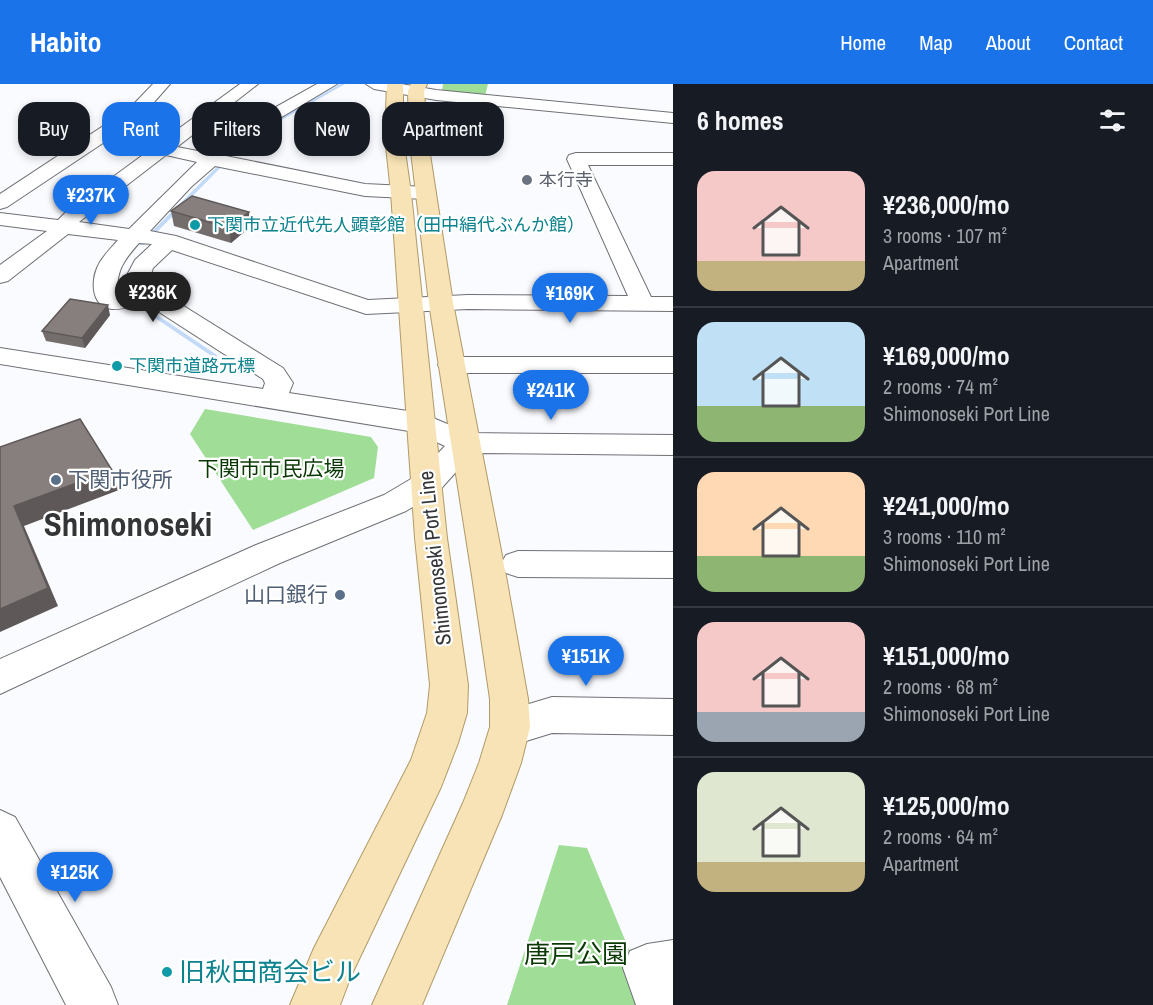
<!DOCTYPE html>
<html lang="en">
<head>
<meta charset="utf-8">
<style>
	:root { --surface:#171b24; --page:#20242c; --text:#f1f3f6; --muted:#9ea1a6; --line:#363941; --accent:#1a73e8 }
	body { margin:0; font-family:"Archivo Narrow","Noto Sans JP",sans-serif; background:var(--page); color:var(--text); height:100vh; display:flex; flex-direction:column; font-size:22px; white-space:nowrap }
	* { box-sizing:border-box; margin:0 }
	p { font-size:20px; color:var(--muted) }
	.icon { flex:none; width:33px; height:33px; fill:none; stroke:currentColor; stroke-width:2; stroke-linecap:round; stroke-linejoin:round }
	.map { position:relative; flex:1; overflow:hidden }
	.drawer { display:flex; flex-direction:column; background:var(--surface); width:480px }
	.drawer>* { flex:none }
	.banner { position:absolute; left:18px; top:18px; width:564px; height:54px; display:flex; gap:12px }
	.price { position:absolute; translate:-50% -51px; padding:0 14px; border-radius:21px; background:var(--accent); color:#fff; font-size:20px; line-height:39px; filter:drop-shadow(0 2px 3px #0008) }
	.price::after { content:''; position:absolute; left:50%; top:36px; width:18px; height:14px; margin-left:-9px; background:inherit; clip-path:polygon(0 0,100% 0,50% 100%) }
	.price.current { background:#222; color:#fff }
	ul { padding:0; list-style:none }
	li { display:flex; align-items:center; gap:18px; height:150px; padding:0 24px }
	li+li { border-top:2px solid var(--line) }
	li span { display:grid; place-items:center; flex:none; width:168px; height:120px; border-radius:18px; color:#555 }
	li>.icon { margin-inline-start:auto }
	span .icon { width:72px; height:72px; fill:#fffc; stroke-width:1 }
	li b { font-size:26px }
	h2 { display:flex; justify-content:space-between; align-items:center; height:72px; padding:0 24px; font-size:26px }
	.chip { padding:0 21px; border-radius:18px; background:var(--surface); box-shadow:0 3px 9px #0003; font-size:21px; line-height:54px }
	.chip.current { background:var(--accent); color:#fff }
	header { display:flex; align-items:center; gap:36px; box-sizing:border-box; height:84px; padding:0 30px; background:var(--accent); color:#fff }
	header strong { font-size:28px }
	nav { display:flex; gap:33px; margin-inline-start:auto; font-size:21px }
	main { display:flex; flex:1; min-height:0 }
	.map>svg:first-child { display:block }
	.green { fill:#a0dd97 }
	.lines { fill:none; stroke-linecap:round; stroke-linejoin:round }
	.stream { fill:#c2d9f8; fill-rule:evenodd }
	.minor-casing { stroke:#6e7075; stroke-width:2 }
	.major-casing { stroke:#b09a68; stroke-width:2 }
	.minor { fill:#fff; fill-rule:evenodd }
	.major { fill:#f7e3b5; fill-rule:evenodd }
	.wall { fill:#736d6c }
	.shaded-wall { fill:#5e5958 }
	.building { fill:#867f7d; stroke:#5e5958; stroke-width:1.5 }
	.worship-dot { fill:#6b7280; stroke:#fff; stroke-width:2 }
	.culture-dot { fill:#0f9aa8; stroke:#fff; stroke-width:2 }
	.service-dot { fill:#5c6f8a; stroke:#fff; stroke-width:2 }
	.labels { text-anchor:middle; stroke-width:4.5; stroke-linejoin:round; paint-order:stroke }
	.far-worship-label { font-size:18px; fill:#5b616d; stroke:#fff; text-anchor:start }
	.far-culture-label { font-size:18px; fill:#0d838f; stroke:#fff; text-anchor:start }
	.park-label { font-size:21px; fill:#093804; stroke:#fff }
	.service-label { font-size:21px; fill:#4e5e75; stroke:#fff; text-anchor:start }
	.street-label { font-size:21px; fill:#343537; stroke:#fff }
	.near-park-label { font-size:26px; fill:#093804; stroke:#fff }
	.near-culture-label { font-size:26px; fill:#0d838f; stroke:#fff; text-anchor:start }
	.town-label { font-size:33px; font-weight:bold; fill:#343537; stroke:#fff }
</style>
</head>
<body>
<header>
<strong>Habito</strong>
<nav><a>Home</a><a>Map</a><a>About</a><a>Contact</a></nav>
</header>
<main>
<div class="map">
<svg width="673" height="921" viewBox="0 0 673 921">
	<rect width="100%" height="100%" fill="#fafbff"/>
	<path class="green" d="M 443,0 L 488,0 L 485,12 L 442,7 Z
		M 205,325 L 371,353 L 378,363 L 374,394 L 253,446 L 190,350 Z
		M 559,761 L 587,764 L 652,921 L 507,921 Z"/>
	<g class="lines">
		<path class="stream" d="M 340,0 L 345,0 L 250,54 L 144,161 L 140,161 L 140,159 L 248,52 Z
			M 135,216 L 217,271 L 217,273 L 213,273 L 133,219 L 132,218 Z"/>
		<defs>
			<path id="minor" d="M 153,0 L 170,0 L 141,33 L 115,50 L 159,59 L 240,0 L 258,0 L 177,63 L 208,69 L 233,47 L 317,0 L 337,0 L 245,55 L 226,72 L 365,100 L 426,103 L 433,105 L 436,109 L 433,113 L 426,115 L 365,112 L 215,82 L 191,103 L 150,147 L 176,152 L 368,216 L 468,211 L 628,212 L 567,75 L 569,71 L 576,69 L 673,69 L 673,81 L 588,81 L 651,213 L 673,213 L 673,227 L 468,225 L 366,230 L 172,166 L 153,184 L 150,193 L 158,206 L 283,284 L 293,299 L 289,309 L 421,329 L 469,349 L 673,351 L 673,371 L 473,369 L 438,408 L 406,427 L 280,479 L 0,610 L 0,575 L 256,461 L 384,411 L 416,392 L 445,362 L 415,348 L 0,280 L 0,264 L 263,305 L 265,299 L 263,295 L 145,219 C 135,221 122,226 112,225 C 89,222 91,193 100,178 C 105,170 112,163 118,156 L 68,150 L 8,197 L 0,199 L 0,181 L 47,147 L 0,141 L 0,129 L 58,136 L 68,126 L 147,68 L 103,59 L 7,123 L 0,125 L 0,110 L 129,25 ZM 166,71 L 197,78 L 129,145 L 79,138 ZM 139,159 L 152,160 L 135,176 L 126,193 L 135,207 L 118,210 C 115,187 125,175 139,159 Z
				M 366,0 L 401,0 L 436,6 L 673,29 L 673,39 L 436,16 L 374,5 Z
				M 451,273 L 673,273 L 673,289 L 451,289 L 442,287 L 438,281 L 442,275 Z
				M 518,467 L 673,468 L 673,494 L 518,493 L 506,489 L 501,480 L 506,471 Z
				M 552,613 L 673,615 L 673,651 L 552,649 L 510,662 L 496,656 L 490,643 L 496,630 Z
				M 0,726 L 15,733 L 111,903 L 118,921 L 66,921 L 0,793 Z
				M 673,856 L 673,921 L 636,921 L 623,884 L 630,867 L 647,860 Z"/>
			<path id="major" d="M 387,0 L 403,0 L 403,53 L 411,109 L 447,454 L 468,601 L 467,629 L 458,659 L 441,703 L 351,892 L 340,921 L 290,921 L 314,864 L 411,676 L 427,629 L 430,601 L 415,454 L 391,109 L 385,53 Z
				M 411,0 L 427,0 L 424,7 L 427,51 L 453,219 L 506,492 L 528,615 L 530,643 L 521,679 L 502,731 L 422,921 L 372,921 L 463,719 L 479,679 L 490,643 L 490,615 L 472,492 L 429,219 L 409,51 L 408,7 Z"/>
		</defs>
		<use href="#minor" class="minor-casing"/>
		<use href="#major" class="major-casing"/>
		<use href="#minor" class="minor"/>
		<use href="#major" class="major"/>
	</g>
	<path class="wall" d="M 171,127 L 249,128 L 250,143 L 231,159 L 174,142 Z
		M 110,231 L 85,264 L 46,257 L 42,247 Z"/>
	<path class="shaded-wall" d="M 249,128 L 250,143 L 231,159 L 229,144 Z
		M 108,221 L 110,231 L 85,264 L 82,254 Z
		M 112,386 L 119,406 L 24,442 L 58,522 L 0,548 L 0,525 L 14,422 Z"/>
	<path class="building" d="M 192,112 L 249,128 L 229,144 L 171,127 Z
		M 70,215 L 108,221 L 82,254 L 42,247 Z
		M 80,335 L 112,386 L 14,422 L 48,504 L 0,525 L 0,363 Z"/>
	<circle class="worship-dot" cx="527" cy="96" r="6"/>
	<g class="culture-dot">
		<circle cx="195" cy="141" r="6"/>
		<circle cx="117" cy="282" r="6"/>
		<circle cx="167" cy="888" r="6"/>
	</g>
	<g class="service-dot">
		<circle cx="56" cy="396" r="6"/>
		<circle cx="340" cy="511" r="6"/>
	</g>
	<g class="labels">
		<g class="far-worship-label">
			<text x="539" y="102">本行寺</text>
		</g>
		<g class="far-culture-label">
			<text x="207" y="147">下関市立近代先人顕彰館（田中絹代ぶんか館）</text>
			<text x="129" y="288">下関市道路元標</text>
		</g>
		<g class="park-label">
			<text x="271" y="392">下関市市民広場</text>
		</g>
		<g class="service-label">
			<text x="68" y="403">下関市役所</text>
			<text x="328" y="518" text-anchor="end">山口銀行</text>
		</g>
		<g class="street-label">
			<text transform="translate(435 474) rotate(-96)" y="7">Shimonoseki Port Line</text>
		</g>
		<g class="near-park-label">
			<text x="576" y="879">唐戸公園</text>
		</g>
		<g class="near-culture-label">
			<text x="179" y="897">旧秋田商会ビル</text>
		</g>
		<g class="town-label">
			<text x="128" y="452">Shimonoseki</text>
		</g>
	</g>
</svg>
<b class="price" style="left:91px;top:142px">¥237K</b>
<b class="price current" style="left:153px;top:239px">¥236K</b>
<b class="price" style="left:570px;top:240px">¥169K</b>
<b class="price" style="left:551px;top:337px">¥241K</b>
<b class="price" style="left:586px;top:603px">¥151K</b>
<b class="price" style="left:75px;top:819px">¥125K</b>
<div class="banner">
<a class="chip">Buy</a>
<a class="chip current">Rent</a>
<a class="chip">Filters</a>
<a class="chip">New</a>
<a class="chip">Apartment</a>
</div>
</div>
<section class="drawer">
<h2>6 homes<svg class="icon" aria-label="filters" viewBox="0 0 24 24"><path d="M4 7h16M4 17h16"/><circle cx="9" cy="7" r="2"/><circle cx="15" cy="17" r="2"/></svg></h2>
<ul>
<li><span style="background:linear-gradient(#f6c9c9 75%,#c2b280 0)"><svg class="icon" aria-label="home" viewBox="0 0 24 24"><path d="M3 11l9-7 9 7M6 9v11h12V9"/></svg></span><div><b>¥236,000/mo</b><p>3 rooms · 107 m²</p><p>Apartment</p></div></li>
<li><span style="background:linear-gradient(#bfe0f5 70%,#8fb573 0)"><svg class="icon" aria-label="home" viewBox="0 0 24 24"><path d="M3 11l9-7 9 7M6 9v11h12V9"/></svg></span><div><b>¥169,000/mo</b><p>2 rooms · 74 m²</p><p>Shimonoseki Port Line</p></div></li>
<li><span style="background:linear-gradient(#ffd9b3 70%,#8fb573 0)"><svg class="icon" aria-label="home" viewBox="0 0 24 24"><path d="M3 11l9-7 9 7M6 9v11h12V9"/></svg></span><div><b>¥241,000/mo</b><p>3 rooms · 110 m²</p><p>Shimonoseki Port Line</p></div></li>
<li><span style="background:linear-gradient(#f6c9c9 75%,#9aa5b1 0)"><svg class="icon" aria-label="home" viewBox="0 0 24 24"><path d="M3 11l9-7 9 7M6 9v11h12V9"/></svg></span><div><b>¥151,000/mo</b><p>2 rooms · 68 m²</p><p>Shimonoseki Port Line</p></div></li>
<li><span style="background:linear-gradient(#dfe7d0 75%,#c2b280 0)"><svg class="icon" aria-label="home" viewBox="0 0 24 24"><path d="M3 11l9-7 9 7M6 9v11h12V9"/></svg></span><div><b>¥125,000/mo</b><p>2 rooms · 64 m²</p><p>Apartment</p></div></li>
</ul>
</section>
</main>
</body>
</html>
